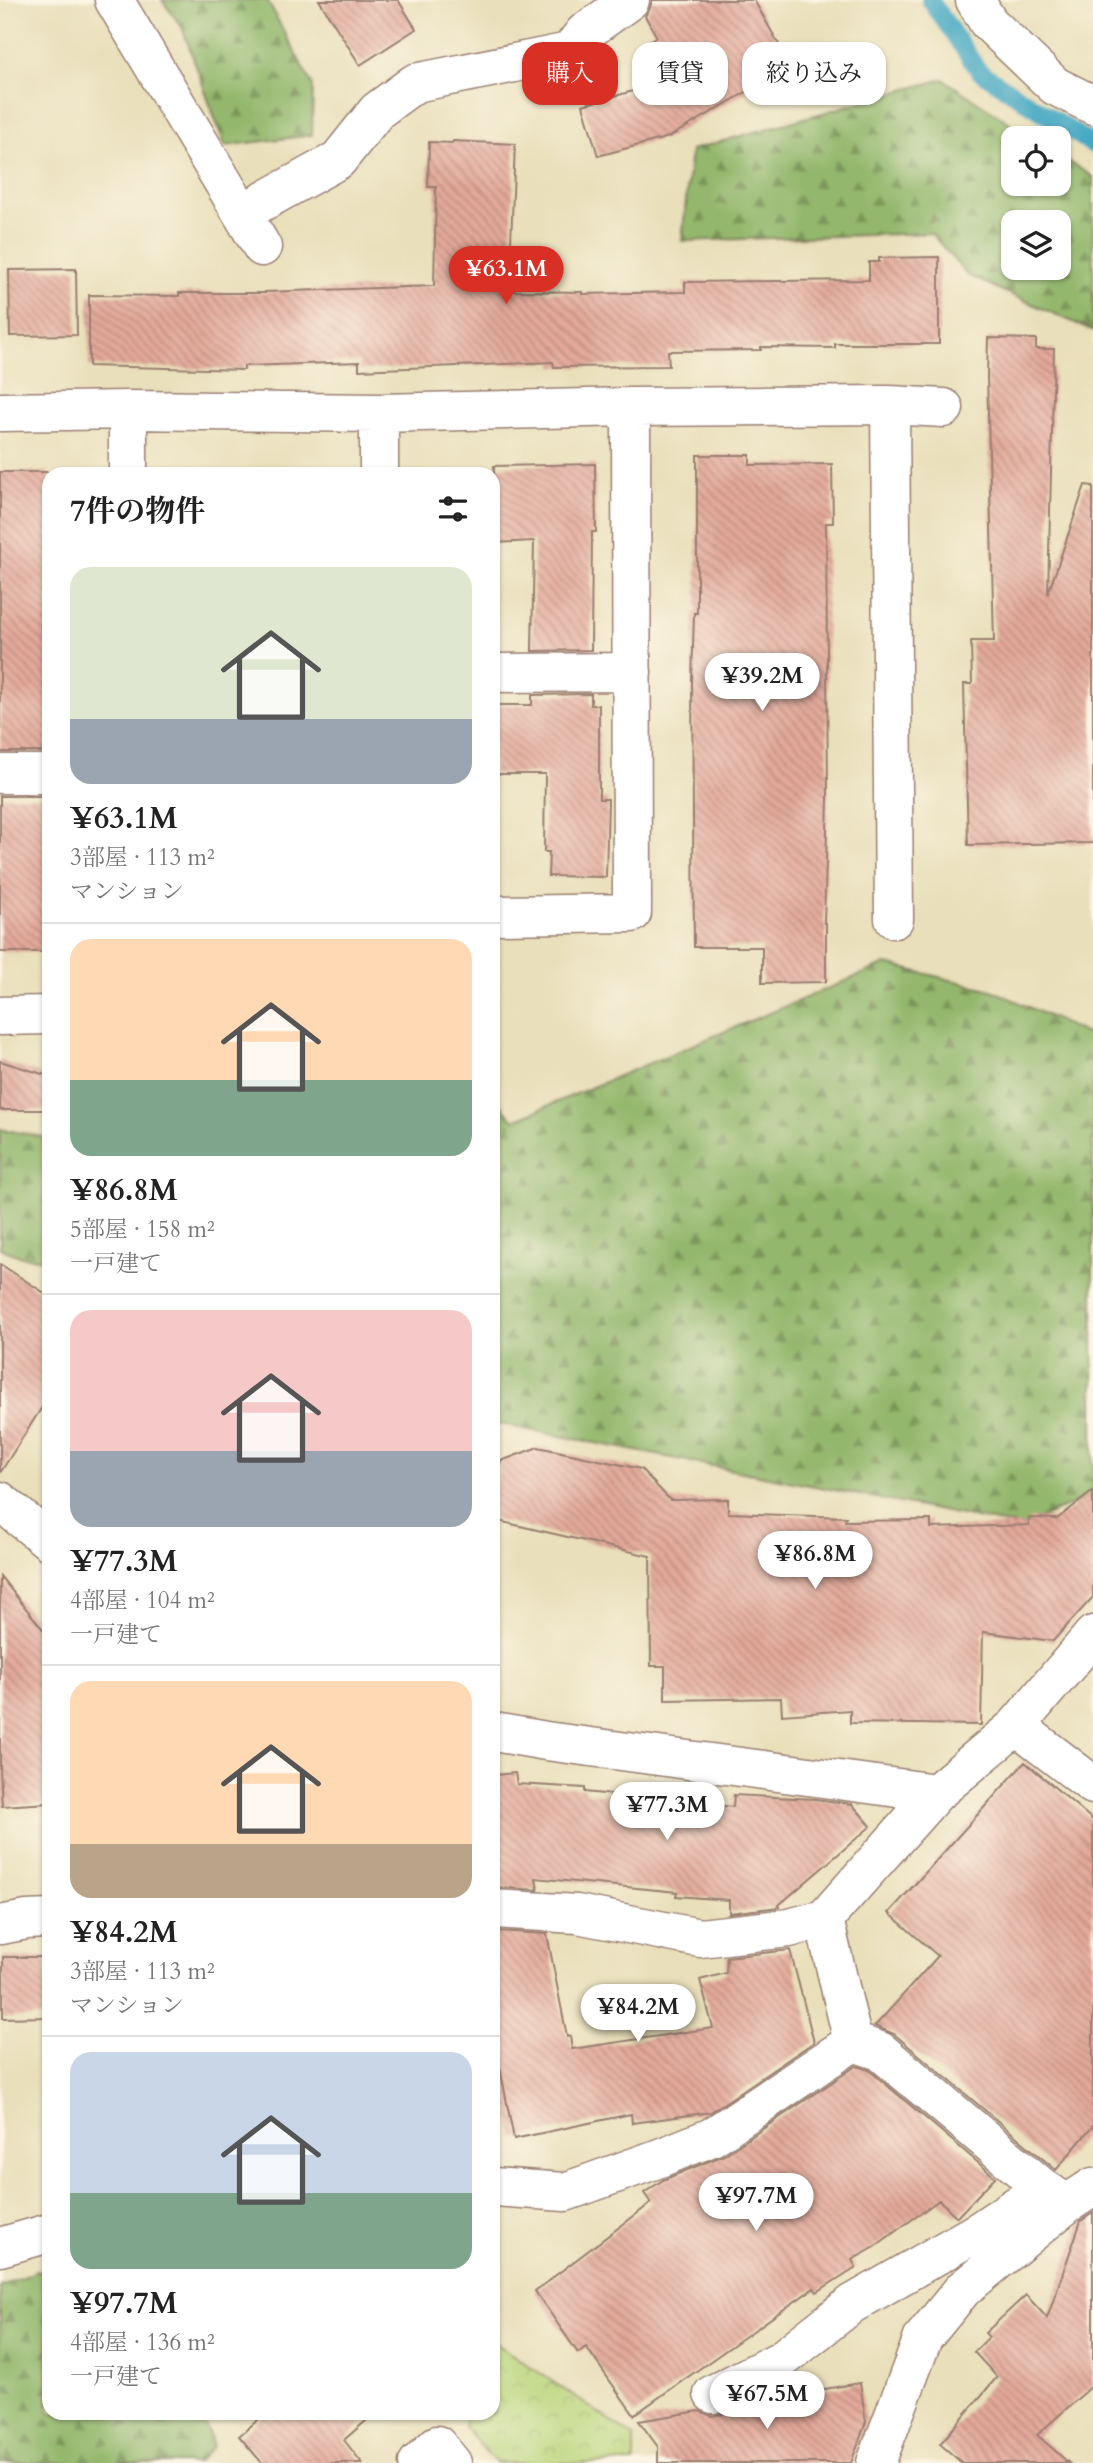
<!DOCTYPE html>
<html lang="ja">
<head>
<meta charset="utf-8">
<style>
	:root { --surface:#fff; --page:#f6f6f6; --text:#222; --muted:#767676; --line:#e0e0e0; --accent:#d93025 }
	body { margin:0; font-family:Cardo,"Noto Serif JP",serif; background:var(--page); color:var(--text); height:100vh; display:flex; flex-direction:column; font-size:26px; white-space:nowrap }
	* { box-sizing:border-box; margin:0 }
	p { font-size:23px; color:var(--muted) }
	.icon { flex:none; width:38px; height:38px; fill:none; stroke:currentColor; stroke-width:2; stroke-linecap:round; stroke-linejoin:round }
	.map { position:relative; flex:1; overflow:hidden }
	.details { position:absolute; left:42px; top:467px; width:458px; height:1953px; display:flex; flex-direction:column; background:var(--surface); border-radius:21px; box-shadow:0 2px 5px #0004 }
	.details>* { flex:none }
	.banner { position:absolute; left:522px; top:42px; width:466px; height:63px; display:flex; gap:14px }
	.buttons { position:absolute; left:1001px; top:126px; display:grid; gap:14px }
	.buttons a { display:grid; place-items:center; width:70px; height:70px; border-radius:14px; background:var(--surface); box-shadow:0 2px 5px #0004; font-size:35px }
	.price { position:absolute; translate:-50% -60px; padding:0 16px; border-radius:24px; background:#fff; color:#222; font-size:23px; line-height:46px; filter:drop-shadow(0 2px 4px #0008) }
	.price::after { content:''; position:absolute; left:50%; top:42px; width:21px; height:16px; margin-left:-10px; background:inherit; clip-path:polygon(0 0,100% 0,50% 100%) }
	.price.selected { background:var(--accent); color:#fff }
	ul { padding:0; list-style:none }
	li { display:grid; align-content:center; gap:14px; height:371px; padding:0 28px }
	li+li { border-top:2px solid var(--line) }
	li span { display:grid; place-items:center; height:217px; border-radius:21px; color:#555 }
	li>.icon { margin-inline-start:auto }
	span .icon { width:126px; height:126px; fill:#fffc; stroke-width:1 }
	li b { font-size:30px }
	h2 { display:flex; justify-content:space-between; align-items:center; height:84px; padding:0 28px; font-size:30px }
	.pill { padding:0 24px; border-radius:21px; background:var(--surface); box-shadow:0 2px 5px #0004; font-size:24px; line-height:63px }
	.pill.selected { background:var(--accent); color:#fff }
	.map>svg:first-child { display:block }
	.forest { fill:url(#forest-firs); stroke:#6e6b4c; stroke-width:2; fill-rule:evenodd }
	.park { fill:url(#park-crowns); stroke:#827a54; stroke-width:2 }
	.lines { fill:none; stroke-linecap:round; stroke-linejoin:round }
	.stream { stroke:#42a7c2; stroke-width:18 }
	.building { fill:url(#building-back-hatch) }
	.minor-casing { stroke:#9a7f72; stroke-width:41 }
	.minor { stroke:#fff; stroke-width:38 }
</style>
</head>
<body>
<div class="map">
<svg width="1093" height="2463" viewBox="0 0 1093 2463">
	<defs>
		<pattern id="forest-firs" width="22" height="20" patternUnits="userSpaceOnUse" patternTransform="scale(1.75)"><rect width="22" height="20" fill="#93b76c"/><path d="M5 1l3.5 6h-7zM16 11l3.5 6h-7z" fill="#7a9459"/></pattern>
		<pattern id="park-crowns" width="20" height="18" patternUnits="userSpaceOnUse" patternTransform="scale(1.75)"><rect width="20" height="18" fill="#bad67d"/><path d="M2 6a3 3 0 1 1 6 0M12 15a3 3 0 1 1 6 0" fill="none" stroke="#a1b76c"/></pattern>
		<pattern id="building-back-hatch" width="6" height="6" patternUnits="userSpaceOnUse" patternTransform="scale(1.75)"><rect width="6" height="6" fill="#e3a99a"/><path d="M-1 5l2 2M0 0l6 6M5-1l2 2" fill="none" stroke="#ba897e"/></pattern>
	</defs>
	<rect width="100%" height="100%" fill="#fcf5e5"/>
	<filter id="ink" filterUnits="userSpaceOnUse"><feTurbulence type="fractalNoise" baseFrequency=".0143" numOctaves="2"/><feDisplacementMap in="SourceGraphic" scale="14" xChannelSelector="R" yChannelSelector="G"/><feConvolveMatrix kernelMatrix="1 2 1 2 8 2 1 2 1" color-interpolation-filters="sRGB"/></filter>
	<filter id="wash" filterUnits="userSpaceOnUse"><feTurbulence type="fractalNoise" baseFrequency=".00686" numOctaves="4" result="noise"/><feDisplacementMap in="SourceGraphic" scale="28" xChannelSelector="R" yChannelSelector="G"/><feGaussianBlur stdDeviation="1.57" result="paint"/><feColorMatrix in="noise" values="0 0 0 0 0 0 0 0 0 0 0 0 0 0 0 0 0 1.4 0 .05"/><feComposite in="paint" operator="in"/></filter>
	<g filter="url(#wash)">
		<rect width="100%" height="100%" fill="#e9dfba"/>
		<path class="forest" d="M 162,0 L 267,0 L 313,86 L 312,135 L 225,146 L 182,27 Z
			M 943,79 L 1033,138 L 1013,138 L 1013,184 L 1059,184 L 1059,155 L 1093,177 L 1093,331 L 967,275 L 931,233 L 682,241 L 691,150 ZM 1059,222 L 1059,268 L 1013,268 L 1013,222 Z
			M 886,964 L 992,990 L 1093,1037 L 1093,1494 L 1022,1527 L 494,1423 L 494,1097 L 514,1120 Z
			M 0,1129 L 49,1138 L 49,1259 L 22,1257 L 0,1248 Z
			M 37,2271 L 49,2275 L 49,2413 L 201,2413 L 213,2446 L 197,2463 L 0,2463 L 0,2286 Z"/>
		<path class="park" d="M 494,2342 L 634,2437 L 634,2463 L 496,2463 L 464,2427 L 467,2413 L 494,2413 Z"/>
		<g class="lines">
			<path class="stream" d="M 930,0 L 979,71 L 1093,145"/>
		</g>
		<g id="blocks">
			<path class="building" d="M 319,0 L 398,0 L 416,29 L 360,65 Z
				M 652,0 L 754,0 L 782,50 L 793,47 L 799,61 L 669,137 L 598,156 L 583,105 L 673,80 L 649,41 L 657,37 L 645,16 L 650,8 Z
				M 453,141 L 515,144 L 509,291 L 582,292 L 582,294 L 685,292 L 685,282 L 869,280 L 869,262 L 879,262 L 879,258 L 939,257 L 939,344 L 835,344 L 835,348 L 761,347 L 761,350 L 668,351 L 669,366 L 554,367 L 553,362 L 359,370 L 359,362 L 244,366 L 244,370 L 89,366 L 89,295 L 179,296 L 179,293 L 265,293 L 265,292 L 434,286 L 436,187 L 428,187 L 429,142 L 452,143 Z
				M 76,269 L 77,335 L 10,336 L 9,270 Z
				M 988,338 L 1036,339 L 1036,349 L 1054,349 L 1048,594 L 1085,485 L 1093,486 L 1093,843 L 968,845 L 964,684 L 972,684 L 971,641 L 994,641 L 987,376 Z
				M 697,455 L 750,455 L 750,465 L 832,464 L 833,523 L 826,523 L 828,799 L 824,923 L 826,923 L 826,982 L 762,983 L 762,947 L 694,947 L 692,681 L 694,613 L 697,613 Z
				M 595,464 L 596,532 L 592,532 L 591,650 L 532,651 L 534,541 L 494,543 L 494,466 Z
				M 0,472 L 49,472 L 49,752 L 0,752 Z
				M 591,694 L 591,705 L 599,705 L 599,799 L 608,799 L 606,877 L 548,876 L 549,852 L 544,852 L 545,774 L 494,774 L 494,705 L 532,705 L 532,695 Z
				M 0,796 L 49,796 L 49,952 L 0,952 Z
				M 0,1061 L 49,1076 L 49,1110 L 0,1110 Z
				M 0,1264 L 49,1296 L 49,1396 L 0,1473 Z
				M 538,1447 L 641,1469 L 670,1500 L 728,1499 L 728,1513 L 846,1517 L 845,1521 L 931,1520 L 931,1528 L 1029,1525 L 1029,1518 L 1057,1519 L 1093,1491 L 1093,1597 L 1053,1641 L 983,1632 L 981,1725 L 850,1723 L 850,1710 L 782,1715 L 781,1698 L 665,1700 L 665,1666 L 651,1666 L 650,1556 L 494,1520 L 494,1493 L 501,1461 Z
				M 0,1576 L 49,1637 L 49,1803 L 2,1806 L 0,1769 Z
				M 1025,1762 L 1093,1820 L 1093,2126 L 1056,2170 L 894,2034 L 875,2026 L 938,1956 L 889,1913 Z
				M 515,1773 L 517,1784 L 585,1788 L 585,1792 L 733,1807 L 734,1795 L 815,1799 L 852,1804 L 871,1826 L 779,1905 L 779,1907 L 729,1913 L 729,1900 L 676,1896 L 677,1892 L 536,1878 L 538,1890 L 494,1887 L 494,1775 Z
				M 494,1931 L 547,1934 L 567,2037 L 570,2036 L 572,2049 L 713,2028 L 700,1980 L 726,1973 L 727,1957 L 790,1950 L 814,2042 L 711,2112 L 632,2123 L 631,2114 L 514,2139 L 494,2037 Z
				M 3,1957 L 47,1957 L 47,2017 L 3,2018 Z
				M 856,2066 L 869,2070 L 995,2177 L 957,2217 L 939,2200 L 870,2250 L 852,2260 L 856,2267 L 817,2292 L 814,2288 L 634,2415 L 586,2347 L 578,2353 L 535,2291 L 651,2203 L 644,2193 L 663,2180 L 724,2155 Z
				M 1093,2213 L 1093,2385 L 1037,2435 L 1069,2463 L 962,2463 L 940,2444 L 997,2377 L 974,2352 L 989,2337 L 985,2333 L 1026,2295 L 1047,2318 L 1081,2221 Z
				M 860,2383 L 866,2422 L 851,2463 L 658,2463 L 658,2447 L 639,2421 L 699,2411 L 712,2416 L 723,2414 L 744,2403 Z
				M 266,2413 L 375,2413 L 344,2440 L 362,2463 L 262,2463 L 239,2436 Z"/>
		</g>
	</g>
	<g filter="url(#ink)">
		<use href="#blocks" fill-opacity="0" stroke="#9a7f72" stroke-width="2"/>
		<g class="lines">
			<defs>
				<path id="minor" d="M 114,0 L 262,247
					M 975,0 L 988,22 L 1055,86 L 1093,105
					M 242,213 L 338,160 L 377,111 L 415,83 L 569,52 L 584,33 L 630,0
					M 890,405 L 944,408
					M 128,410 L 128,474
					M 0,412 L 128,410 L 379,413 L 631,407 L 890,405 L 894,919
					M 379,413 L 379,474
					M 494,673 L 632,672
					M 0,774 L 49,774
					M 494,915 L 632,913 L 631,407
					M 0,1016 L 49,1015
					M 0,1501 L 49,1541
					M 1016,1726 L 1093,1785
					M 494,1732 L 546,1741 L 936,1793
					M 494,1909 L 577,1914 L 700,1938 L 789,1928 L 824,1919 L 936,1793 L 1016,1726 L 1093,1635
					M 0,1925 L 27,1920 L 49,1919
					M 853,2042 L 880,2051 L 1043,2188 L 1062,2201
					M 494,2187 L 565,2192 L 657,2159 L 712,2137 L 853,2042 L 824,1919
					M 0,2247 L 49,2233
					M 713,2394 L 781,2360 L 852,2304 L 979,2231 L 1043,2188
					M 418,2463 L 437,2445 L 452,2463
					M 876,2463 L 923,2338 L 963,2289 L 1067,2204 L 1093,2187"/>
			</defs>
			<use href="#minor" class="minor-casing"/>
			<use href="#minor" class="minor"/>
		</g>
	</g>
</svg>
<div class="buttons">
<a><svg class="icon" aria-label="locate" viewBox="0 0 24 24"><circle cx="12" cy="12" r="6"/><path d="M12 2v4M12 18v4M2 12h4M18 12h4"/></svg></a>
<a><svg class="icon" aria-label="layers" viewBox="0 0 24 24"><path d="M12 4l9 5-9 5-9-5zM3 14l9 5 9-5"/></svg></a>
</div>
<b class="price selected" style="left:506px;top:306px">¥63.1M</b>
<b class="price" style="left:762px;top:713px">¥39.2M</b>
<b class="price" style="left:815px;top:1591px">¥86.8M</b>
<b class="price" style="left:667px;top:1842px">¥77.3M</b>
<b class="price" style="left:638px;top:2044px">¥84.2M</b>
<b class="price" style="left:756px;top:2233px">¥97.7M</b>
<b class="price" style="left:767px;top:2431px">¥67.5M</b>
<div class="banner">
<a class="pill selected">購入</a>
<a class="pill">賃貸</a>
<a class="pill">絞り込み</a>
</div>
<section class="details">
<h2>7件の物件<svg class="icon" aria-label="filters" viewBox="0 0 24 24"><path d="M4 7h16M4 17h16"/><circle cx="9" cy="7" r="2"/><circle cx="15" cy="17" r="2"/></svg></h2>
<ul>
<li><span style="background:linear-gradient(#dfe7d0 70%,#9aa5b1 0)"><svg class="icon" aria-label="home" viewBox="0 0 24 24"><path d="M3 11l9-7 9 7M6 9v11h12V9"/></svg></span><div><b>¥63.1M</b><p>3部屋 · 113 m²</p><p>マンション</p></div></li>
<li><span style="background:linear-gradient(#ffd9b3 65%,#7fa58c 0)"><svg class="icon" aria-label="home" viewBox="0 0 24 24"><path d="M3 11l9-7 9 7M6 9v11h12V9"/></svg></span><div><b>¥86.8M</b><p>5部屋 · 158 m²</p><p>一戸建て</p></div></li>
<li><span style="background:linear-gradient(#f6c9c9 65%,#9aa5b1 0)"><svg class="icon" aria-label="home" viewBox="0 0 24 24"><path d="M3 11l9-7 9 7M6 9v11h12V9"/></svg></span><div><b>¥77.3M</b><p>4部屋 · 104 m²</p><p>一戸建て</p></div></li>
<li><span style="background:linear-gradient(#ffd9b3 75%,#b9a48a 0)"><svg class="icon" aria-label="home" viewBox="0 0 24 24"><path d="M3 11l9-7 9 7M6 9v11h12V9"/></svg></span><div><b>¥84.2M</b><p>3部屋 · 113 m²</p><p>マンション</p></div></li>
<li><span style="background:linear-gradient(#c9d6e8 65%,#7fa58c 0)"><svg class="icon" aria-label="home" viewBox="0 0 24 24"><path d="M3 11l9-7 9 7M6 9v11h12V9"/></svg></span><div><b>¥97.7M</b><p>4部屋 · 136 m²</p><p>一戸建て</p></div></li>
</ul>
</section>
</div>
</body>
</html>
